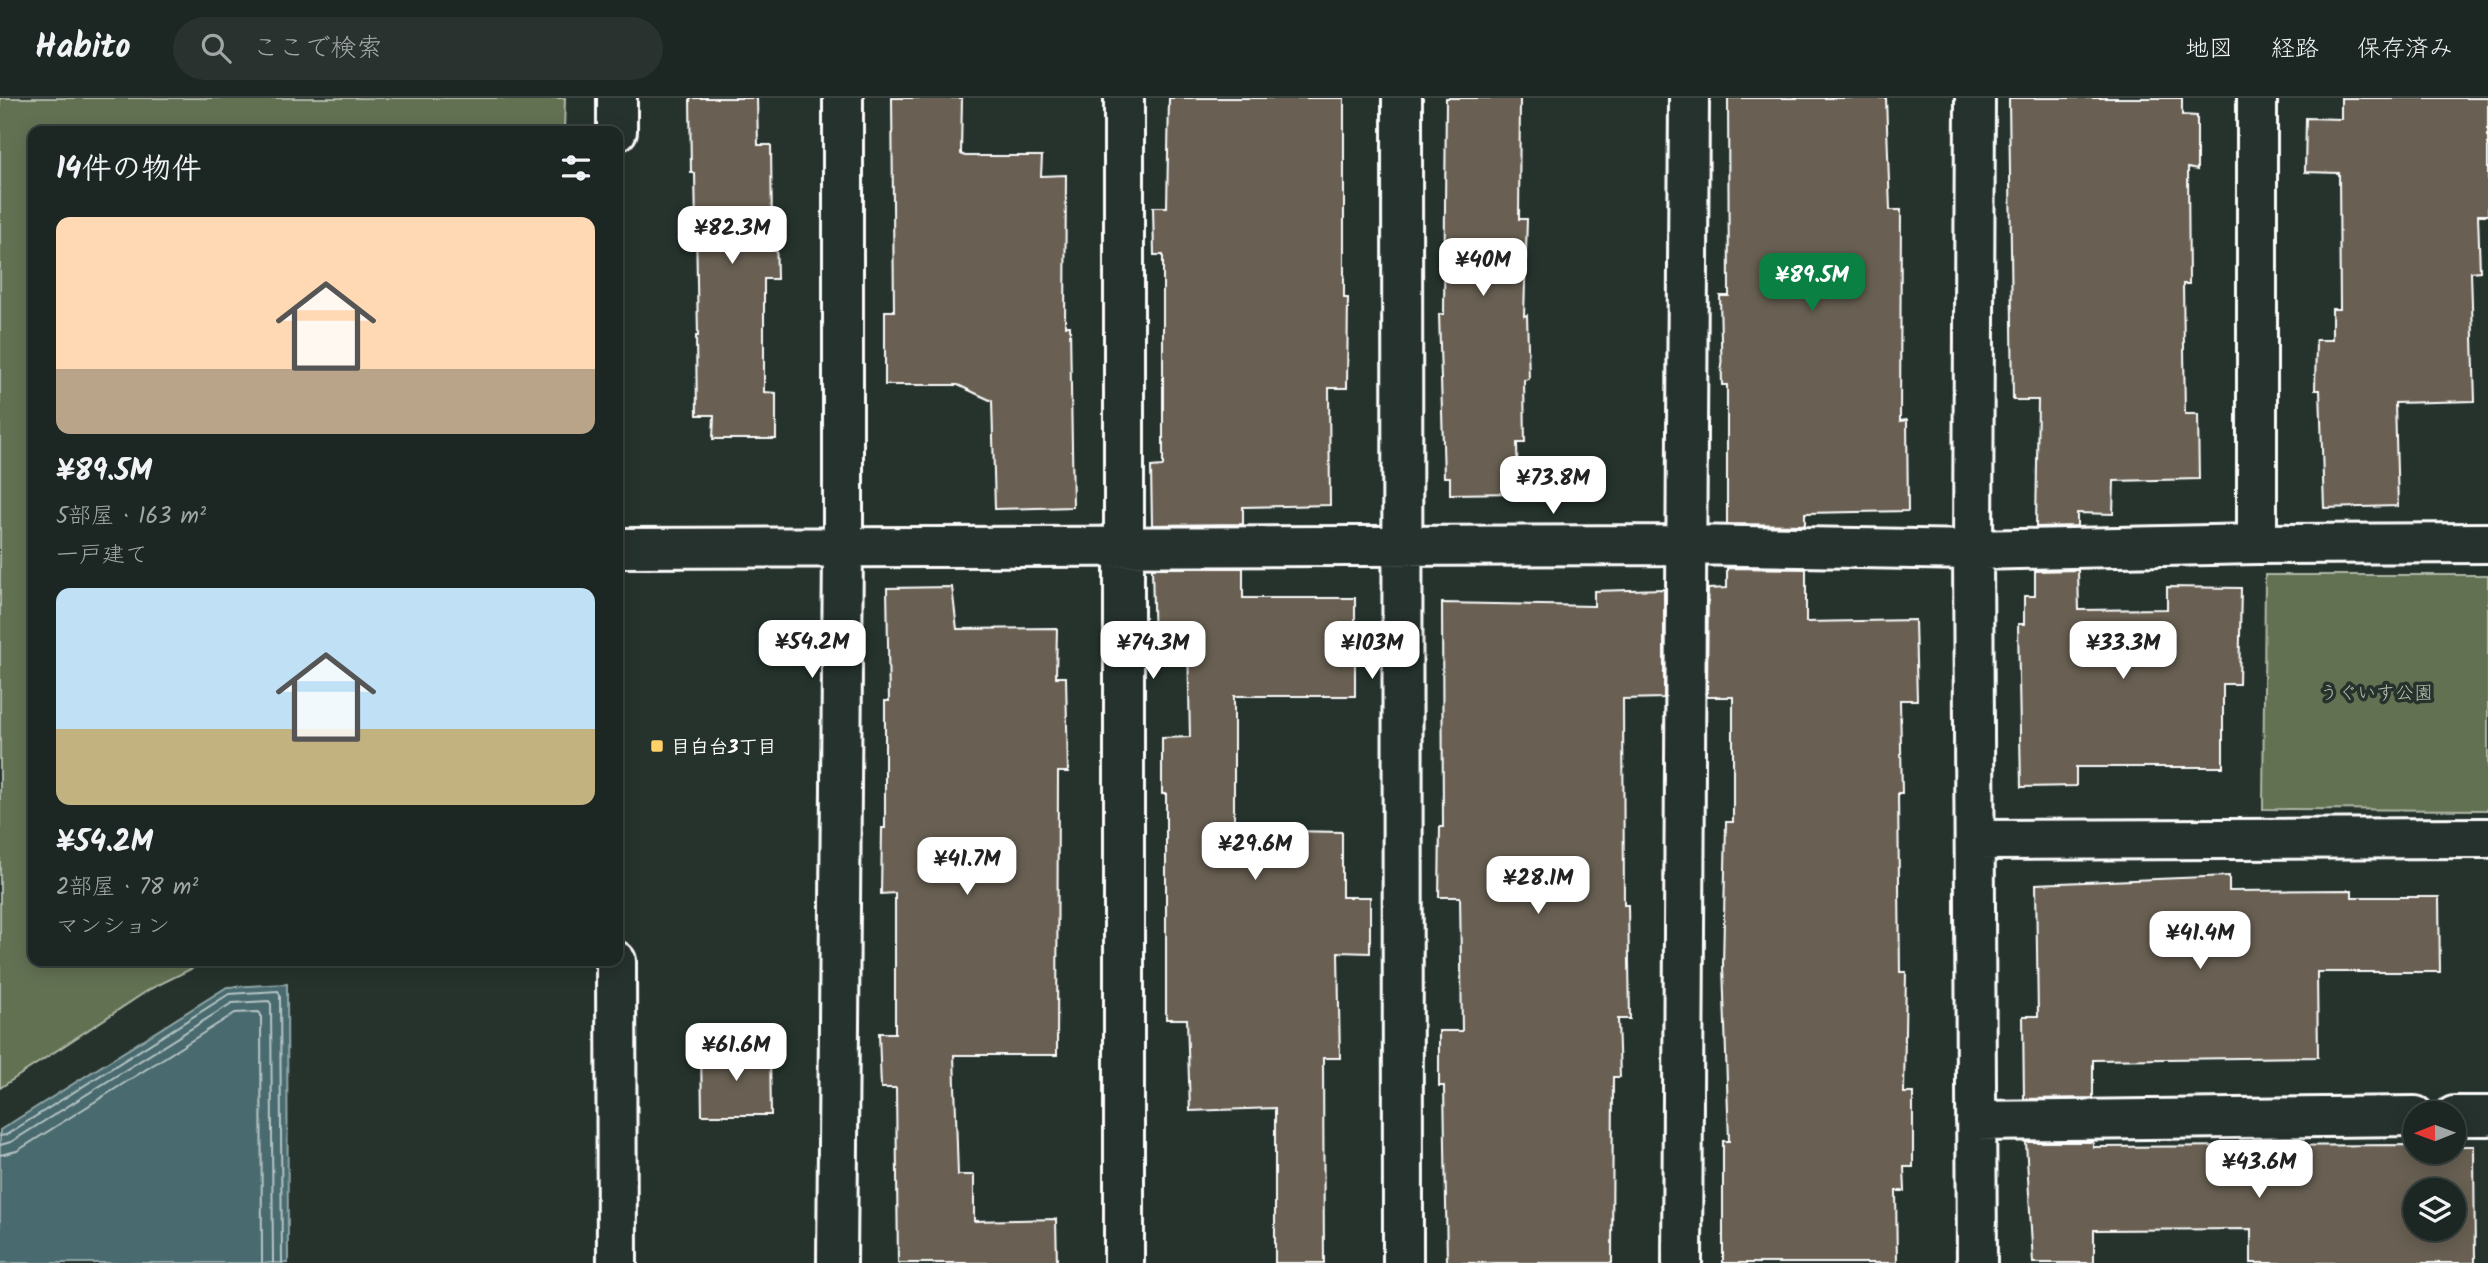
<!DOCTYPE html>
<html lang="ja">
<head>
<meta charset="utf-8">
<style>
	:root { --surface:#1c2622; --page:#29322f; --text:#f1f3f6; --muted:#a0a5a5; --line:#3a4340; --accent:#0b8043 }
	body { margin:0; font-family:Kalam,"Klee One",sans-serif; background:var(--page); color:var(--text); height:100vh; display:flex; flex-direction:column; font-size:26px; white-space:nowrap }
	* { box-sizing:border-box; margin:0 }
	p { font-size:23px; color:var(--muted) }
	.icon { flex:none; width:38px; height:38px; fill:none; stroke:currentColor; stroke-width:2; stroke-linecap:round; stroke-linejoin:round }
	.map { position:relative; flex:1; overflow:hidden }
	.drawer { position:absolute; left:28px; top:28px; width:595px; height:840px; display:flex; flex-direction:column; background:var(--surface); border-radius:14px; box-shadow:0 4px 18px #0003,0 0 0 2px var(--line) }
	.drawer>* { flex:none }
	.needle { width:46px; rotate:269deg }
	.tools { position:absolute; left:2403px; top:1003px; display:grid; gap:14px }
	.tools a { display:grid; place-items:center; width:63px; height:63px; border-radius:50%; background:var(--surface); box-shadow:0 4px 18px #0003,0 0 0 2px var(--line); font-size:35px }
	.price { position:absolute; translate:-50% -60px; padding:0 16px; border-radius:14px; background:#fff; color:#222; font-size:23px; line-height:46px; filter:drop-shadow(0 2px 4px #0008) }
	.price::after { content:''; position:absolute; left:50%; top:42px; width:21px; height:16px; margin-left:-10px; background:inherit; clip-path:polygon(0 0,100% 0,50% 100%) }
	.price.on { background:var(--accent); color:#fff }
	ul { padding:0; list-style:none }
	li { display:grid; align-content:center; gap:14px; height:371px; padding:0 28px }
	li span { display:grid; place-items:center; height:217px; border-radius:14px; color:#555 }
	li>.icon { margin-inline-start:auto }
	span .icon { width:126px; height:126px; fill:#fffc; stroke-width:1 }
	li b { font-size:30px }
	h2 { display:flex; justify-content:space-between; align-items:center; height:84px; padding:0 28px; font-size:30px }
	header { display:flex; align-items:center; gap:42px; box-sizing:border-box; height:98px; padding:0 35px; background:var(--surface); border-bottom:2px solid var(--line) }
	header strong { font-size:33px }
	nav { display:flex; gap:38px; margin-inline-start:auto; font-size:24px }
	.search { width:490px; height:63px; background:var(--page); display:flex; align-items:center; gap:18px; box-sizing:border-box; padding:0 24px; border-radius:38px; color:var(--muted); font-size:26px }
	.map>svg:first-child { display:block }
	.green { fill:#637152; stroke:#b1b8a8; stroke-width:2 }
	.water { fill:#486b6e; stroke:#91a6a8; stroke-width:2 }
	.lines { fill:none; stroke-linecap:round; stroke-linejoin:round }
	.shore { stroke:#b6c4c5; stroke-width:2 }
	.building { fill:#696052; stroke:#fff; stroke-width:2; fill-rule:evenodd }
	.minor-casing { stroke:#fff; stroke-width:44 }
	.minor { stroke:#26332d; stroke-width:38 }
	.poi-dot { fill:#ffd166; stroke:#26332d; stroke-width:2.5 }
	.labels { text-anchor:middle; stroke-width:7; stroke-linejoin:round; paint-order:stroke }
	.park-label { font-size:19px; fill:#b9bfb1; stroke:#26332d }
	.poi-label { font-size:19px; font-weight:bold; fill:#fff; stroke:#26332d; text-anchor:start }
</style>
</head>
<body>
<header>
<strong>Habito</strong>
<div class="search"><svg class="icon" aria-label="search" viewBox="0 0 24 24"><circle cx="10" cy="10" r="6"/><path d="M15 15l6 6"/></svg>ここで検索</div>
<nav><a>地図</a><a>経路</a><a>保存済み</a></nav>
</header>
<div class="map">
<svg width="2488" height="1165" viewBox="0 0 2488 1165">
	<rect width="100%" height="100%" fill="#26332d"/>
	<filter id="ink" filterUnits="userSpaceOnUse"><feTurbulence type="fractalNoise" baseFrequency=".0143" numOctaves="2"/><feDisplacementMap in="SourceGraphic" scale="14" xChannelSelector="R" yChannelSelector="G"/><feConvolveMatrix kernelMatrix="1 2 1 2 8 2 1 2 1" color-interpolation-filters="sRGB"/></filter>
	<g filter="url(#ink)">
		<path class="green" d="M 0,0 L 565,0 L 564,33 L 33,33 L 33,863 L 207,863 L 150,891 L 0,990 Z
			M 2265,477 L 2488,477 L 2488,712 L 2263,711 Z"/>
		<path class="water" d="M 287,886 L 288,1165 L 0,1165 L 0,1032 L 227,889 Z"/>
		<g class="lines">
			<path class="shore" d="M 0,1038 L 6,1037 L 229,896 L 278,893 L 280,897 L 282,1165
				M 0,1047 L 11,1044 L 232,905 L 269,903 L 271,906 L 273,1165
				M 0,1057 L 17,1053 L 235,915 L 259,914 L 261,917 L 262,1165"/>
		</g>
		<path class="building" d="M 690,0 L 757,0 L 758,47 L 771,47 L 772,131 L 776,131 L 777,181 L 764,181 L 764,294 L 776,295 L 776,341 L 713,341 L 714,317 L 697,317 L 696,238 L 698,238 L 695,75 L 691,75 Z
			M 892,0 L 962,0 L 961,56 L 965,58 L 1042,58 L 1041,78 L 1066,77 L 1065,228 L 1070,228 L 1073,409 L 995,411 L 992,303 L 958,287 L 885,287 L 885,213 L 894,213 Z
			M 1169,0 L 1344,0 L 1344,200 L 1348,200 L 1347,290 L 1329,290 L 1330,407 L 1243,409 L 1243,426 L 1152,427 L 1151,369 L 1163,368 L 1163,157 L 1154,157 L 1153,109 L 1167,109 Z
			M 1446,0 L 1520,0 L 1519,121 L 1527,121 L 1524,218 L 1527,217 L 1529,281 L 1524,282 L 1525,345 L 1517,345 L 1518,395 L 1450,396 L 1450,379 L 1444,379 L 1439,216 L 1444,216 Z
			M 1728,0 L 1886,0 L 1890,112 L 1901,112 L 1900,323 L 1907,322 L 1908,413 L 1805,415 L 1805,427 L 1727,426 L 1727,287 L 1722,287 L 1720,198 L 1729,198 Z
			M 2009,0 L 2182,0 L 2182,17 L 2197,18 L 2197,72 L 2188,70 L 2189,186 L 2183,186 L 2185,316 L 2198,316 L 2199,381 L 2114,383 L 2113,416 L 2077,415 L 2077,428 L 2036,429 L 2038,302 L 2013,302 Z
			M 2341,0 L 2488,0 L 2488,117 L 2478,117 L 2480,173 L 2471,174 L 2475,303 L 2395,305 L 2398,408 L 2324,410 L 2320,292 L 2315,292 L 2316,242 L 2332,242 L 2332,211 L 2340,211 L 2339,75 L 2305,74 L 2306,20 L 2341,21 Z
			M 1152,470 L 1243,470 L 1243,500 L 1355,500 L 1355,598 L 1234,598 L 1234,732 L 1342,734 L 1342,799 L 1370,799 L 1370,855 L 1338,854 L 1340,960 L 1323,960 L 1324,1165 L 1275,1165 L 1275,1010 L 1190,1013 L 1187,921 L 1166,921 L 1166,696 L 1162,696 L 1162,640 L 1190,639 L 1188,546 L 1154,546 Z
			M 1727,470 L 1806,471 L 1806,524 L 1915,522 L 1917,602 L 1900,602 L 1902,695 L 1898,695 L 1900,874 L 1906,874 L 1904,995 L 1913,995 L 1913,1069 L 1904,1069 L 1905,1093 L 1896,1093 L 1897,1165 L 1723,1165 L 1723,1043 L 1729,1043 L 1723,868 L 1726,724 L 1733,724 L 1733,599 L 1707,599 L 1708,491 L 1727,490 Z
			M 2078,472 L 2079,512 L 2167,511 L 2167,489 L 2241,490 L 2239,586 L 2223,586 L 2223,669 L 2076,669 L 2076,688 L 2021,689 L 2018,526 L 2024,526 L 2024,498 L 2035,498 L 2035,473 Z
			M 952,489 L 957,531 L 1057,530 L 1056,579 L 1066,579 L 1068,674 L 1058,674 L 1057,957 L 954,957 L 958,1077 L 974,1077 L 974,1123 L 1056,1121 L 1057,1165 L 898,1165 L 896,990 L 881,990 L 879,935 L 895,935 L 895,795 L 881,796 L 882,730 L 885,730 L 885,603 L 889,603 L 887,490 Z
			M 1664,491 L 1664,600 L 1623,601 L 1624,807 L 1628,807 L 1630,921 L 1618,921 L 1620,979 L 1613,979 L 1612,1165 L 1447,1165 L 1444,988 L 1439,988 L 1439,933 L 1462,933 L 1460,799 L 1439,799 L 1440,729 L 1443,729 L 1442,505 L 1594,508 L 1594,493 Z
			M 2229,778 L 2229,793 L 2352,792 L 2352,799 L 2439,799 L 2440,874 L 2317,874 L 2318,959 L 2093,962 L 2093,1000 L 2024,1001 L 2023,918 L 2038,918 L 2036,786 Z
			M 770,952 L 771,1017 L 702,1017 L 701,953 Z
			M 2026,1044 L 2093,1044 L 2093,1049 L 2415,1047 L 2415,1054 L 2454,1054 L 2454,1048 L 2474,1048 L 2475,1165 L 2251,1165 L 2251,1131 L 2094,1132 L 2094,1165 L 2033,1165 ZM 2415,1092 L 2454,1092 L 2454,1130 L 2415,1130 Z"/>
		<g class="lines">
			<defs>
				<path id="minor" d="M 1402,0 L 1403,1165
					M 1975,0 L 1973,452 L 1977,1165
					M 2257,0 L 2257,446
					M 617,33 L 617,0
					M 618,450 L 1685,447 L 1973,452 L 2257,446 L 2488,445
					M 1976,742 L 2488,740
					M 616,863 L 617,1165
					M 2454,1018 L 2488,1018
					M 1976,1023 L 2415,1018
					M 837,1165 L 843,450 L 843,0
					M 1124,1165 L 1124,0
					M 1682,1165 L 1689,0"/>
			</defs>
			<use href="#minor" class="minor-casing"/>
			<use href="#minor" class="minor"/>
		</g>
	</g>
	<rect class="poi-dot" x="650" y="641" width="14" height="14" rx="3.5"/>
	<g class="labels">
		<g class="park-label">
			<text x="2376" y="601">うぐいす公園</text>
		</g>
		<g class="poi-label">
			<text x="671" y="655">目白台3丁目</text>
		</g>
	</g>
</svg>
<div class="tools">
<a><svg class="needle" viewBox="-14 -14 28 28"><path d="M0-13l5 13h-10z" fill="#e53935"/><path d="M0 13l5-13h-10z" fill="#a0a5a5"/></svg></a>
<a><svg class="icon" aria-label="layers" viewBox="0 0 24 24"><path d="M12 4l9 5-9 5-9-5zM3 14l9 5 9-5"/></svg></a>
</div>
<b class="price" style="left:732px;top:168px">¥82.3M</b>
<b class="price" style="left:1483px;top:200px">¥40M</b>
<b class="price on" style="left:1812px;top:215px">¥89.5M</b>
<b class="price" style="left:1553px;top:418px">¥73.8M</b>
<b class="price" style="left:812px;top:582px">¥54.2M</b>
<b class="price" style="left:1153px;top:583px">¥74.3M</b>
<b class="price" style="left:1372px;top:583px">¥103M</b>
<b class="price" style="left:2123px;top:583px">¥33.3M</b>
<b class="price" style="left:1255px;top:784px">¥29.6M</b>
<b class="price" style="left:967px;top:799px">¥41.7M</b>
<b class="price" style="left:1538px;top:818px">¥28.1M</b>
<b class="price" style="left:2200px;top:873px">¥41.4M</b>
<b class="price" style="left:736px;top:985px">¥61.6M</b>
<b class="price" style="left:2259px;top:1102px">¥43.6M</b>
<section class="drawer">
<h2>14件の物件<svg class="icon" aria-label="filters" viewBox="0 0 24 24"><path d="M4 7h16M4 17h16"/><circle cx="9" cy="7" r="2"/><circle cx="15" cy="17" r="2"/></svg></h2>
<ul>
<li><span style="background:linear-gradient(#ffd9b3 70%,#b9a48a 0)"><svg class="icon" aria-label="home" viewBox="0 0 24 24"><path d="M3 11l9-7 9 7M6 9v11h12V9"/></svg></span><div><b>¥89.5M</b><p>5部屋 · 163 m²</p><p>一戸建て</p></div></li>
<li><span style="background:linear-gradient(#bfe0f5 65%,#c2b280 0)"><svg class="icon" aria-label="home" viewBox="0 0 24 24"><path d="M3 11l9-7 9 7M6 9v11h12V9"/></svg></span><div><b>¥54.2M</b><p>2部屋 · 78 m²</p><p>マンション</p></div></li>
</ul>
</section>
</div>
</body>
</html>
